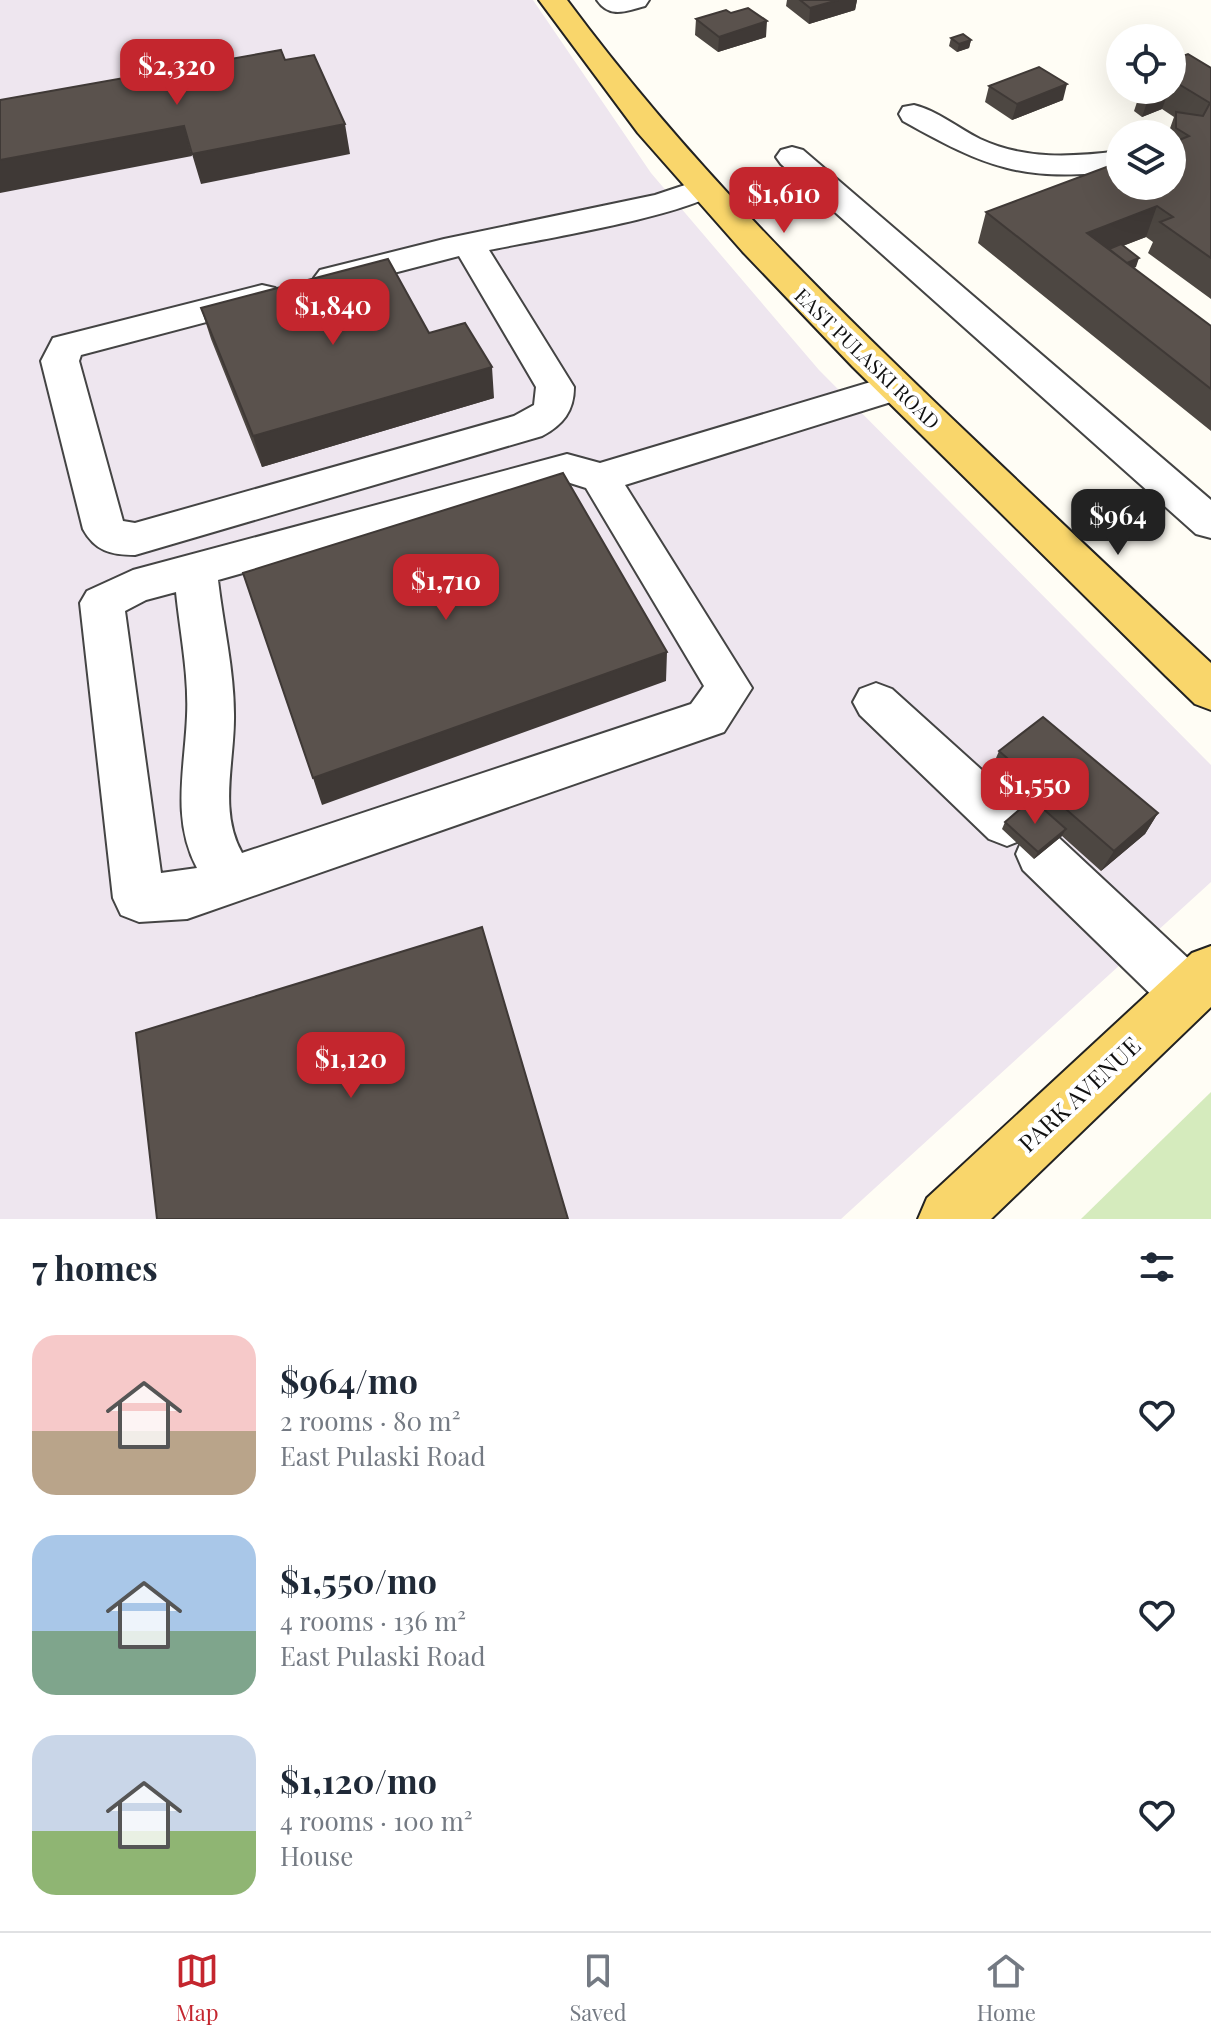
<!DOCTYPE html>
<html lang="en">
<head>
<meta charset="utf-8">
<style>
	:root { --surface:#fff; --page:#f6f6f7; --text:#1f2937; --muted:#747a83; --line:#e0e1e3; --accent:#c4262e }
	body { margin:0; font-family:"Playfair Display",serif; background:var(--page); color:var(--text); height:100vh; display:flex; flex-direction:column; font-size:30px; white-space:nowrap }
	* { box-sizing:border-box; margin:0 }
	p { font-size:26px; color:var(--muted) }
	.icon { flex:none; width:44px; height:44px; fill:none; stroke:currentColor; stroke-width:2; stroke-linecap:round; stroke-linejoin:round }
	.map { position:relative; height:1219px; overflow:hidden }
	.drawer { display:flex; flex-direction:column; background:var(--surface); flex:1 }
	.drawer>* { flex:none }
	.fabs { position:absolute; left:1106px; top:24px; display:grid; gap:16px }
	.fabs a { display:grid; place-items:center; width:80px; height:80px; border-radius:50%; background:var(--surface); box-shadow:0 8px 32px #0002; font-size:40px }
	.price { position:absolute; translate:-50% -68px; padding:0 18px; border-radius:16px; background:var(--accent); color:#fff; font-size:26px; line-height:52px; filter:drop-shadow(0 2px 4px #0008) }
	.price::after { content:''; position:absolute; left:50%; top:48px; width:24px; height:18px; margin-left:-12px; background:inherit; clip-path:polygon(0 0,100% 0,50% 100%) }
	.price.on { background:#222; color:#fff }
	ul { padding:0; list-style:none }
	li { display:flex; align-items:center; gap:24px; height:200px; padding:0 32px }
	li span { display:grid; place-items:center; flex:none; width:224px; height:160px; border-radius:24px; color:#555 }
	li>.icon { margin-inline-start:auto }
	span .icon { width:96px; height:96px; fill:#fffc; stroke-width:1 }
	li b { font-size:34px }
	h2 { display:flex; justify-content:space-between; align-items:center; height:96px; padding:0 32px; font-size:34px }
	.tab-bar { display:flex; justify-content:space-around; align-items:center; height:112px; border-top:2px solid var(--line); background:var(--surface); font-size:22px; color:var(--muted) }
	.tab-bar a { display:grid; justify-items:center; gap:4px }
	.tab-bar .on { color:var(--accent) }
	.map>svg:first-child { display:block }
	.industrial { fill:#eee6ef }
	.green { fill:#d5ebbd }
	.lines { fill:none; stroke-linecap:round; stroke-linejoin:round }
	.minor-casing { stroke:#444; stroke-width:4 }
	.major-casing { stroke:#222; stroke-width:4 }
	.minor { fill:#fff; fill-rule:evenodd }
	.major { fill:#f9d66b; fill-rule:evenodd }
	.wall { fill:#4d4742 }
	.shaded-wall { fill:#3f3936 }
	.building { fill:#5a524d; stroke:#3f3936; stroke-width:2 }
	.labels { text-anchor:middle; stroke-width:8; stroke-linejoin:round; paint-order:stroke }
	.street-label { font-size:20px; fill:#111; stroke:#fff }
	.near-street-label { font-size:24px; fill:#111; stroke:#fff }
</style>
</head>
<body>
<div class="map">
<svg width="1211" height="1219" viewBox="0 0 1211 1219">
	<rect width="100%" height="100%" fill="#fffdf5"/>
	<path class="industrial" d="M 0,0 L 533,0 L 651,173 L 819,370 L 1211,765 L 1211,882 L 841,1219 L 0,1219 Z"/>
	<path class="green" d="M 1211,1092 L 1211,1219 L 1081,1219 Z"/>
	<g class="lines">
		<defs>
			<path id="minor" d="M 597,0 L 649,0 L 645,6 C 626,11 610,19 597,0 Z
				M 914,105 C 938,111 958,128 980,139 C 1025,160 1072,157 1120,151 L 1120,171 C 1022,182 987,168 903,121 L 899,114 L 903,107 Z
				M 792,147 L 803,150 L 1211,500 L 1211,538 L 1196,534 L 781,164 L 776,157 L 781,150 Z
				M 703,179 L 715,182 L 719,189 C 703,213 527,242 489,250 L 574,387 C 574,411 563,425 542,436 L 135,555 C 111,555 95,551 83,529 L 41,361 L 53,338 L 262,285 L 275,288 L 280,296 L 275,304 L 81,355 L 79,361 L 123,521 L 135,523 L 514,416 L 534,405 L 536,387 L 459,256 L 332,289 L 320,286 L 314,278 L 320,270 L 444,239 L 655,195 Z
				M 894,375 L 907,379 L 913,388 L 907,397 L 625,485 L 752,688 L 724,732 L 187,919 L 139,922 L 121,915 L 113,898 L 80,603 L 87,591 L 133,570 L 567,454 L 600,463 ZM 567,482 L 586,488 L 704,686 L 691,704 L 242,853 C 218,811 235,760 234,714 C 234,670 223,624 218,580 ZM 176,592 C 180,632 189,675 187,716 C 185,768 171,819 197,868 L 161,873 L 125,611 L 146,600 Z
				M 876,683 L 892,689 L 1025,809 L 1032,824 L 1026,837 L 1041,831 L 1059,838 L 1206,975 C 1211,988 1211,998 1206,1011 L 1187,1019 L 1168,1011 L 1023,870 L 1016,854 L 1022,840 L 1007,846 L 989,839 L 860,715 L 853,702 L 860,689 Z"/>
			<path id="major" d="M 539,0 L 567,0 C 684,158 822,295 964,430 C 1046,508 1128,586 1211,663 L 1211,710 L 1195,704 L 1166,676 L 853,367 L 743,252 L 638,133 Z
				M 1211,946 L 1211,1007 L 991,1219 L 918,1219 L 927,1198 L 1192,953 Z"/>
		</defs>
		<use href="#minor" class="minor-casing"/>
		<use href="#major" class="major-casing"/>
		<use href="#minor" class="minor"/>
		<use href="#major" class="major"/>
	</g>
	<path class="wall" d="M 787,0 L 857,0 L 855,10 L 809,24 L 786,6 Z
		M 696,19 L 766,37 L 718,52 L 695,35 Z
		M 951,38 L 971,40 L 969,48 L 957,52 L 949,46 Z
		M 1172,60 L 1211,68 L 1211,299 L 1148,253 L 1153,242 L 1146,237 L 1123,246 L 1136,267 L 1133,268 L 1211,326 L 1211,431 L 978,243 L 986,212 L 1172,186 L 1172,134 L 1168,134 L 1174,117 L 1162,109 L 1142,117 L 1134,111 L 1141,90 L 1172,90 Z
		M 989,86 L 1063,100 L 1012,120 L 985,102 Z
		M 201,308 L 494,398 L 262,467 L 211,339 Z
		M 999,751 L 1158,813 L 1145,834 L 1101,871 L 1062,836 L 1034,859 L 1002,829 L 1005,822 L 1026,804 L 990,772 Z"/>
	<path class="shaded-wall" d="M 838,0 L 857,0 L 855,10 L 809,24 L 810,8 Z
		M 767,21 L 766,37 L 718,52 L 719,37 Z
		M 971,40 L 969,48 L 957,52 L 959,44 Z
		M 1067,84 L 1063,100 L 1012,120 L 1017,104 Z
		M 1151,90 L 1169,90 L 1162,109 L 1142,117 Z
		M 345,124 L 350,154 L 201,184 L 192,154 Z
		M 184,126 L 192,156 L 0,193 L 0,160 Z
		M 1157,206 L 1146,237 L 1098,255 L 1087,233 Z
		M 1139,258 L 1136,267 L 1111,276 L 1114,268 Z
		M 492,367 L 494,398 L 262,467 L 253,436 Z
		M 667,652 L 666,681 L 322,805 L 313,778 Z
		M 1158,813 L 1145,834 L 1101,871 L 1114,851 Z
		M 1066,829 L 1062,836 L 1034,859 L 1038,852 Z"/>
	<path class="building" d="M 800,0 L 838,0 L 810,8 Z
		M 748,8 L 767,21 L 719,37 L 696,19 L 726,10 L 731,13 Z
		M 963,34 L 971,40 L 959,44 L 951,38 Z
		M 281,50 L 285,60 L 314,55 L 345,124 L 192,154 L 184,126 L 0,160 L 0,100 Z
		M 1188,54 L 1211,68 L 1211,258 L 1160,222 L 1173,217 L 1157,206 L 1087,233 L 1211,326 L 1211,389 L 986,212 L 1120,162 L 1120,186 L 1172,186 L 1172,143 L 1189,136 L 1176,128 L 1176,112 L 1203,116 L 1210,103 L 1172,80 L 1172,60 Z
		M 1039,67 L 1067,84 L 1017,104 L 989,86 Z
		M 1121,244 L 1139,258 L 1127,263 L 1109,249 Z
		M 388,259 L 429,333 L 465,323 L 492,367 L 253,436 L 201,308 Z
		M 563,473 L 667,652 L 313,778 L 243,573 Z
		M 1043,717 L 1158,813 L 1114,851 L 999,751 Z
		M 1032,799 L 1066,829 L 1038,852 L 1005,822 Z
		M 482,927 L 568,1219 L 157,1219 L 136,1033 Z"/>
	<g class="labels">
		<g class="street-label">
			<text transform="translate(867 359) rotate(44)" y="7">EAST PULASKI ROAD</text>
		</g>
		<g class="near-street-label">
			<text transform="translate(1080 1095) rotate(-43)" y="8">PARK AVENUE</text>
		</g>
	</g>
</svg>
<div class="fabs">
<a><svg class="icon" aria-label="locate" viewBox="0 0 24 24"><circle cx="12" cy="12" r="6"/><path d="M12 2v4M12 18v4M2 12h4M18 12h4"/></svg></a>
<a><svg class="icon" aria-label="layers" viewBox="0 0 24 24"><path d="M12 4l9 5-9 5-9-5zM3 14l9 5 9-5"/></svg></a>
</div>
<b class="price" style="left:177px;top:107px">$2,320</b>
<b class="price" style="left:784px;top:235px">$1,610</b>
<b class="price" style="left:333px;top:347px">$1,840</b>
<b class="price on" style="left:1118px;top:557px">$964</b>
<b class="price" style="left:446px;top:622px">$1,710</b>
<b class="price" style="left:1035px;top:826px">$1,550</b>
<b class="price" style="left:351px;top:1100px">$1,120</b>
</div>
<section class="drawer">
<h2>7 homes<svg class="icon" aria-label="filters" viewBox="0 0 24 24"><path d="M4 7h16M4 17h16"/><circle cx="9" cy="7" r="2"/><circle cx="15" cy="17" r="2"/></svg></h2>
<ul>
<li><span style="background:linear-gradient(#f6c9c9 60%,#b9a48a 0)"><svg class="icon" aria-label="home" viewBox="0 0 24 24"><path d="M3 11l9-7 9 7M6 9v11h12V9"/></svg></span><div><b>$964/mo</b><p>2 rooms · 80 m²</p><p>East Pulaski Road</p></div><svg class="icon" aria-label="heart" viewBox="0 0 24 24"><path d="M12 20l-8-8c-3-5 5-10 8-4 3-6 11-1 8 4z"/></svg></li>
<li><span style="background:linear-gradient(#a9c7e8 60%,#7fa58c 0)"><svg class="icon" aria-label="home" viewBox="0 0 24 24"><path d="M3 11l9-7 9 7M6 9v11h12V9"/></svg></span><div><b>$1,550/mo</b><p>4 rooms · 136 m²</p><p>East Pulaski Road</p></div><svg class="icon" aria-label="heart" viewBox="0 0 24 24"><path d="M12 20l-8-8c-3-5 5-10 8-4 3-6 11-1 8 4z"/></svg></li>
<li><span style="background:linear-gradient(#c9d6e8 60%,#8fb573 0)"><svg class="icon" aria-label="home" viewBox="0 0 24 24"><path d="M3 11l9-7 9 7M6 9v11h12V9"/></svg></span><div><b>$1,120/mo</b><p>4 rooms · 100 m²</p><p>House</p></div><svg class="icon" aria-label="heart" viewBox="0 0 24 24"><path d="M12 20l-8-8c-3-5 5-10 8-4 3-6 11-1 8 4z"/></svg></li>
</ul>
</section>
<nav class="tab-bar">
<a class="on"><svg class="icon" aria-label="map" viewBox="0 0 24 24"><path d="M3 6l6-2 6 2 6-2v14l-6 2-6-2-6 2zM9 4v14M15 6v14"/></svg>Map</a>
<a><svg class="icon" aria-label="saved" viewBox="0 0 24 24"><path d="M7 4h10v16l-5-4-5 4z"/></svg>Saved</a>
<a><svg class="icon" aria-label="home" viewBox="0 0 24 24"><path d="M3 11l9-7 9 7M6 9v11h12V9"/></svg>Home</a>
</nav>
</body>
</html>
